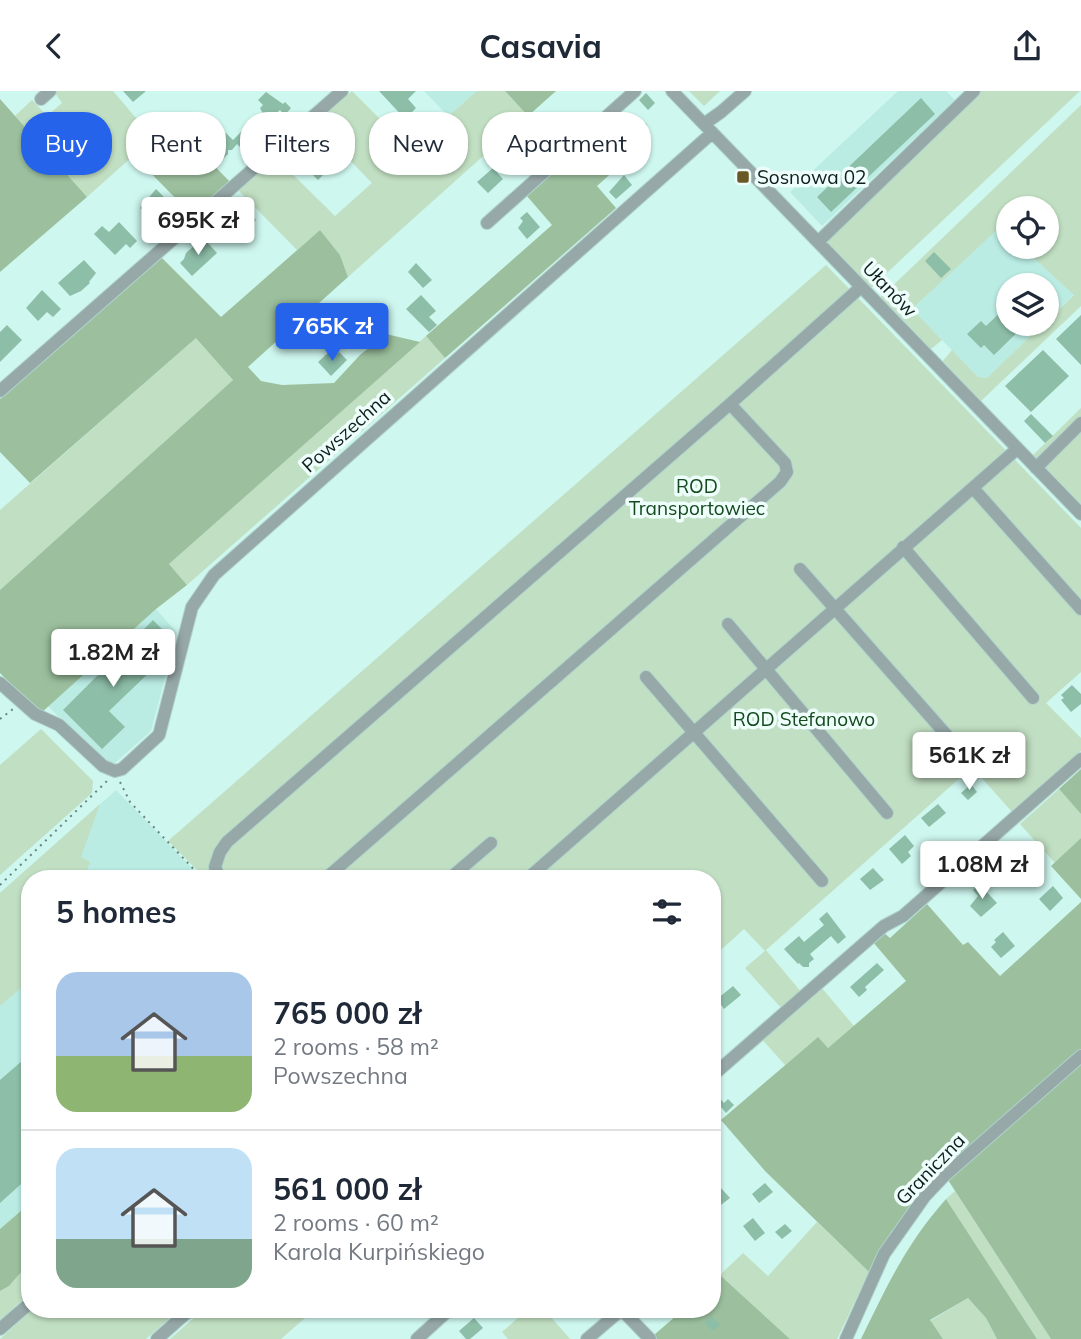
<!DOCTYPE html>
<html lang="en">
<head>
<meta charset="utf-8">
<style>
	:root { --surface:#fff; --page:#f6f6f7; --text:#1f2937; --muted:#747a83; --line:#e0e1e3; --accent:#2563eb }
	body { margin:0; font-family:Mulish,sans-serif; background:var(--page); color:var(--text); height:100vh; display:flex; flex-direction:column; font-size:26px; white-space:nowrap }
	* { box-sizing:border-box; margin:0 }
	p { font-size:23px; color:var(--muted) }
	.icon { flex:none; width:38px; height:38px; fill:none; stroke:currentColor; stroke-width:2; stroke-linecap:round; stroke-linejoin:round }
	.map { position:relative; flex:1; overflow:hidden }
	.details { position:absolute; left:21px; top:779px; width:700px; height:448px; display:flex; flex-direction:column; background:var(--surface); border-radius:28px; box-shadow:0 2px 5px #0004 }
	.details>* { flex:none }
	.banner { position:absolute; left:21px; top:21px; width:700px; height:63px; display:flex; gap:14px }
	.buttons { position:absolute; left:996px; top:105px; display:grid; gap:14px }
	.buttons a { display:grid; place-items:center; width:63px; height:63px; border-radius:50%; background:var(--surface); box-shadow:0 2px 5px #0004; font-size:35px }
	.price { position:absolute; translate:-50% -60px; padding:0 16px; border-radius:7px; background:#fff; color:#222; font-size:23px; line-height:46px; filter:drop-shadow(0 2px 4px #0008) }
	.price::after { content:''; position:absolute; left:50%; top:42px; width:21px; height:16px; margin-left:-10px; background:inherit; clip-path:polygon(0 0,100% 0,50% 100%) }
	.price.on { background:var(--accent); color:#fff }
	ul { padding:0; list-style:none }
	li { display:flex; align-items:center; gap:21px; height:175px; padding:0 35px }
	li+li { border-top:2px solid var(--line) }
	li span { display:grid; place-items:center; flex:none; width:196px; height:140px; border-radius:21px; color:#555 }
	li>.icon { margin-inline-start:auto }
	span .icon { width:84px; height:84px; fill:#fffc; stroke-width:1 }
	li b { font-size:30px }
	h2 { display:flex; justify-content:space-between; align-items:center; height:84px; padding:0 35px; font-size:30px }
	.chip { padding:0 24px; border-radius:28px; background:var(--surface); box-shadow:0 2px 5px #0004; font-size:24px; line-height:63px }
	.chip.on { background:var(--accent); color:#fff }
	header { display:flex; justify-content:space-between; align-items:center; height:91px; padding:0 35px; background:var(--surface); font-size:32px; font-weight:700 }
	.map>svg:first-child { display:block }
	.built { fill:#baece3 }
	.green { fill:#c1dfc2 }
	.forest { fill:#9cc09e }
	.building { fill:#8dbea8 }
	.lines { fill:none; stroke-linecap:round; stroke-linejoin:round }
	.minor-casing { stroke:#afd4cd; stroke-width:14 }
	.path { stroke:#68847f; stroke-width:2; stroke-dasharray:2 5; stroke-linecap:butt }
	.minor { stroke:#97a8a9; stroke-width:12 }
	.poi-dot { fill:#695927; stroke:#eefefb; stroke-width:2.5 }
	.labels { text-anchor:middle; stroke-width:7; stroke-linejoin:round; paint-order:stroke }
	.poi-label { font-size:19px; fill:#0f1e1c; stroke:#eefefb; text-anchor:start }
	.street-label { font-size:19px; fill:#0f1e1c; stroke:#eefefb }
	.park-label { font-size:19px; fill:#154a1e; stroke:#eefefb }
</style>
</head>
<body>
<header><svg class="icon" aria-label="back" viewBox="0 0 24 24"><path d="M15 5l-7 7 7 7"/></svg>Casavia<svg class="icon" aria-label="share" viewBox="0 0 24 24"><path d="M12 15V3M7 8l5-5 5 5M5 13v7h14v-7"/></svg></header>
<div class="map">
<svg width="1081" height="1248" viewBox="0 0 1081 1248">
	<rect width="100%" height="100%" fill="#cef7ef"/>
	<path class="built" d="M 424,0 L 477,0 L 448,25 Z
		M 898,0 L 946,0 L 955,9 L 822,135 L 790,101 Z
		M 1000,135 L 1008,143 L 1008,156 L 1022,156 L 1074,203 L 1047,230 L 1046,194 L 1008,194 L 1008,233 L 1043,233 L 987,287 L 978,286 L 912,218 Z
		M 156,518 L 177,542 L 151,640 L 115,672 L 103,672 L 48,615 Z
		M 116,699 L 202,787 L 30,788 L 30,1112 L 0,1138 L 0,802 Z"/>
	<path class="green" d="M 57,0 L 113,0 L 153,47 L 87,106 L 15,25 L 32,9 L 47,25 L 62,12 L 55,2 Z
		M 352,0 L 410,58 L 477,0 L 505,0 L 528,25 L 348,186 L 340,164 L 320,139 L 297,159 L 238,99 L 276,67 L 335,125 L 372,92 L 314,32 Z
		M 689,0 L 720,0 L 704,15 Z
		M 980,0 L 1080,0 L 871,197 L 825,149 Z
		M 1081,14 L 1081,215 L 981,310 L 943,270 L 952,259 L 978,286 L 987,287 L 1043,233 L 1046,233 L 1047,230 L 1074,204 L 1022,156 L 1046,156 L 1046,117 L 1008,117 L 1008,143 L 1000,136 L 912,218 L 942,249 L 931,258 L 881,206 Z
		M 826,174 L 1081,437 L 1081,581 L 1046,612 L 1081,647 L 1081,660 L 1012,721 L 972,676 L 961,686 L 766,859 L 802,902 L 783,919 L 745,877 L 765,860 L 744,838 L 712,867 L 712,788 L 205,787 L 168,750 Z
		M 426,245 L 445,267 L 187,494 L 169,473 Z
		M 197,246 L 233,289 L 0,499 L 0,419 Z
		M 1081,317 L 1081,327 L 1038,369 L 1033,364 Z
		M 1081,340 L 1081,413 L 1045,376 Z
		M 41,638 L 93,690 L 92,702 L 0,784 L 0,674 Z
		M 1059,698 L 1081,723 L 1081,747 L 1055,772 L 1020,733 Z
		M 100,713 L 81,766 L 90,771 L 84,787 L 30,788 L 30,889 L 0,915 L 0,802 Z
		M 821,896 L 854,935 L 828,957 L 817,947 L 785,974 L 761,947 Z
		M 955,1100 L 1051,1248 L 1037,1248 L 946,1108 Z
		M 817,1131 L 869,1181 L 837,1248 L 790,1248 L 720,1184 L 743,1162 L 768,1185 Z
		M 30,1171 L 30,1202 L 0,1229 L 0,1200 L 9,1195 Z
		M 968,1207 L 986,1227 L 997,1248 L 943,1248 L 930,1230 Z
		M 33,1218 L 180,1218 L 146,1248 L 0,1248 Z
		M 204,1218 L 297,1218 L 305,1227 L 281,1248 L 170,1248 Z
		M 528,1218 L 544,1218 L 570,1248 L 508,1248 L 502,1241 Z"/>
	<path class="forest" d="M 505,0 L 556,0 L 528,25 Z
		M 0,8 L 87,106 L 0,181 Z
		M 172,31 L 230,91 L 192,124 L 133,64 Z
		M 590,48 L 617,77 L 597,95 L 616,117 L 445,267 L 426,245 L 552,134 L 526,104 Z
		M 320,139 L 340,164 L 348,186 L 248,276 L 261,290 L 282,294 L 334,292 L 360,264 L 386,243 L 420,251 L 169,473 L 187,494 L 156,518 L 40,623 L 0,582 L 0,499 L 233,289 L 196,247 L 30,392 L 0,361 L 0,308 L 161,166 L 221,226 Z
		M 1081,678 L 1081,723 L 1059,698 Z
		M 1081,747 L 1081,808 L 1051,775 Z
		M 1081,811 L 1081,960 L 939,1085 L 891,1141 L 869,1181 L 765,1080 L 721,1029 L 818,946 L 828,957 L 906,890 L 873,851 L 883,841 L 890,847 L 927,813 L 963,854 L 968,851 L 1000,885 Z
		M 1081,972 L 1081,1248 L 1051,1248 L 948,1089 Z
		M 946,1108 L 1037,1248 L 997,1248 L 986,1227 L 968,1207 L 930,1229 L 943,1248 L 861,1248 C 887,1195 906,1153 946,1108 Z
		M 30,1112 L 30,1171 L 9,1195 L 0,1200 L 0,1138 Z
		M 720,1184 L 790,1248 L 657,1248 L 654,1244 L 684,1218 L 712,1218 L 712,1192 Z"/>
	<path class="building" d="M 123,0 L 146,0 L 133,11 Z
		M 379,0 L 416,0 L 408,8 L 416,17 L 405,28 Z
		M 266,1 L 283,13 L 285,11 L 291,17 L 285,24 L 280,19 L 270,27 L 263,23 L 260,17 L 263,14 L 258,9 Z
		M 646,2 L 655,12 L 648,19 L 639,9 Z
		M 921,7 L 935,23 L 831,121 L 817,106 Z
		M 632,27 L 647,33 L 642,47 L 619,38 L 629,33 Z
		M 543,36 L 558,52 L 536,70 L 530,63 L 541,53 L 533,44 Z
		M 241,41 L 253,53 L 245,61 L 237,53 L 232,59 L 228,59 L 228,63 L 222,69 L 211,57 L 226,42 L 233,49 Z
		M 318,46 L 338,69 L 318,89 L 303,74 L 318,60 L 311,53 Z
		M 493,77 L 503,88 L 488,102 L 477,91 Z
		M 624,84 L 632,94 L 616,108 L 609,101 Z
		M 156,98 L 176,118 L 167,126 L 161,120 L 152,129 L 140,117 Z
		M 244,115 L 256,129 L 230,152 L 218,138 L 222,134 L 221,133 L 224,128 Z
		M 527,121 L 540,136 L 527,148 L 518,137 L 523,130 L 520,127 Z
		M 119,131 L 137,150 L 130,157 L 126,153 L 115,164 L 94,143 L 102,135 L 109,141 Z
		M 205,149 L 217,162 L 192,185 L 180,172 L 184,168 L 186,162 L 195,154 Z
		M 934,161 L 951,178 L 941,187 L 925,170 Z
		M 84,169 L 96,182 L 89,191 L 90,192 L 81,200 L 70,205 L 58,192 Z
		M 416,172 L 432,189 L 423,197 L 408,181 Z
		M 42,199 L 61,218 L 53,226 L 47,221 L 38,230 L 26,217 Z
		M 421,204 L 436,220 L 429,226 L 437,234 L 429,241 L 406,218 Z
		M 1008,214 L 1008,233 L 1026,233 L 994,264 L 984,254 L 981,257 L 967,243 L 981,230 L 986,235 Z
		M 1081,224 L 1081,274 L 1056,248 Z
		M 7,234 L 22,249 L 0,271 L 0,241 Z
		M 1043,259 L 1069,285 L 1031,321 L 1005,295 Z
		M 329,261 L 334,266 L 339,261 L 347,269 L 331,285 L 318,271 Z
		M 1031,323 L 1053,345 L 1045,352 L 1024,330 Z
		M 153,529 L 164,540 L 142,562 L 156,575 L 109,620 L 125,636 L 102,658 L 63,619 Z
		M 1072,594 L 1081,603 L 1081,613 L 1071,621 L 1061,609 L 1064,607 L 1061,604 Z
		M 971,693 L 977,701 L 968,709 L 961,702 Z
		M 938,713 L 946,722 L 929,736 L 921,727 Z
		M 905,744 L 914,755 L 908,761 L 911,765 L 902,773 L 889,758 Z
		M 1015,751 L 1023,760 L 1001,782 L 994,778 L 991,771 Z
		M 873,777 L 884,789 L 870,799 L 860,788 Z
		M 979,793 L 997,812 L 981,826 L 970,815 L 978,805 L 973,799 Z
		M 1053,795 L 1063,807 L 1050,820 L 1039,808 Z
		M 827,821 L 846,846 L 838,853 L 831,845 L 810,863 L 814,868 L 809,872 L 809,876 L 803,876 L 799,872 L 798,873 L 784,858 L 799,845 L 804,851 L 824,834 L 819,828 Z
		M 1003,841 L 1015,855 L 1001,867 L 991,856 L 996,851 L 994,849 Z
		M 877,872 L 884,879 L 865,896 L 867,899 L 859,906 L 850,896 Z
		M 733,895 L 741,904 L 724,918 L 717,908 Z
		M 30,963 L 30,1085 L 0,1112 L 0,989 Z
		M 718,1005 L 724,1012 L 728,1008 L 734,1014 L 726,1022 L 721,1016 L 717,1020 L 712,1015 L 712,1010 Z
		M 712,1087 L 730,1107 L 721,1114 L 717,1109 L 712,1114 Z
		M 765,1092 L 773,1101 L 759,1112 L 752,1103 Z
		M 753,1127 L 765,1142 L 755,1150 L 743,1135 Z
		M 785,1133 L 792,1140 L 782,1148 L 775,1141 Z
		M 711,1225 L 720,1234 L 713,1240 L 704,1232 Z
		M 474,1227 L 483,1237 L 470,1248 L 466,1248 L 459,1240 Z"/>
	<g class="lines">
		<defs>
			<path id="minor" d="M 672,0 L 1081,423
				M 41,8 L 50,0
				M 704,33 L 721,21 L 745,0
				M 487,132 L 635,0
				M 818,151 L 974,0
				M 0,300 L 342,0
				M 1036,377 L 1081,332
				M 973,397 L 1081,518
				M 903,456 L 1033,607
				M 800,478 L 958,657
				M 728,533 L 887,722
				M 646,586 L 822,790
				M 0,592 L 35,623 L 59,634 L 103,675 L 115,680 L 122,678 L 159,644 L 192,516 L 214,484 L 712,42
				M 220,788 L 215,776 L 220,761 L 227,751 L 730,313 L 861,196
				M 325,788 L 780,391 L 787,381 L 785,372 L 730,313
				M 449,788 L 491,752
				M 527,788 L 1017,358
				M 712,985 L 884,835 L 903,825 L 1081,668
				M 621,1218 L 650,1248
				M 0,1238 L 30,1212
				M 157,1248 L 191,1218
				M 417,1248 L 450,1218
				M 587,1248 L 621,1219
				M 846,1248 L 884,1163 L 925,1105 L 943,1086 L 1081,965"/>
		</defs>
		<use href="#minor" class="minor-casing"/>
		<path class="path" d="M 0,628 L 13,618
			M 120,691 L 130,711 L 203,788
			M 0,794 L 107,690"/>
		<use href="#minor" class="minor"/>
	</g>
	<rect class="poi-dot" x="736" y="79" width="14" height="14" rx="3.5"/>
	<g class="labels">
		<g class="poi-label">
			<text x="757" y="93">Sosnowa 02</text>
		</g>
		<g class="street-label">
			<text transform="translate(890 198) rotate(46)" y="7">Ułanów</text>
			<text transform="translate(346 340) rotate(-42)" y="7">Powszechna</text>
			<text transform="translate(930 1078) rotate(-46)" y="7">Graniczna</text>
		</g>
		<g class="park-label">
			<text x="697" y="402">ROD<tspan x="697" dy="22">Transportowiec</tspan></text>
			<text x="804" y="635">ROD Stefanowo</text>
		</g>
	</g>
</svg>
<div class="buttons">
<a><svg class="icon" aria-label="locate" viewBox="0 0 24 24"><circle cx="12" cy="12" r="6"/><path d="M12 2v4M12 18v4M2 12h4M18 12h4"/></svg></a>
<a><svg class="icon" aria-label="layers" viewBox="0 0 24 24"><path d="M12 4l9 5-9 5-9-5zM3 14l9 5 9-5"/></svg></a>
</div>
<b class="price" style="left:198px;top:166px">695K zł</b>
<b class="price on" style="left:332px;top:272px">765K zł</b>
<b class="price" style="left:113px;top:598px">1.82M zł</b>
<b class="price" style="left:969px;top:701px">561K zł</b>
<b class="price" style="left:982px;top:810px">1.08M zł</b>
<div class="banner">
<a class="chip on">Buy</a>
<a class="chip">Rent</a>
<a class="chip">Filters</a>
<a class="chip">New</a>
<a class="chip">Apartment</a>
</div>
<section class="details">
<h2>5 homes<svg class="icon" aria-label="filters" viewBox="0 0 24 24"><path d="M4 7h16M4 17h16"/><circle cx="9" cy="7" r="2"/><circle cx="15" cy="17" r="2"/></svg></h2>
<ul>
<li><span style="background:linear-gradient(#a9c7e8 60%,#8fb573 0)"><svg class="icon" aria-label="home" viewBox="0 0 24 24"><path d="M3 11l9-7 9 7M6 9v11h12V9"/></svg></span><div><b>765 000 zł</b><p>2 rooms · 58 m²</p><p>Powszechna</p></div></li>
<li><span style="background:linear-gradient(#bfe0f5 65%,#7fa58c 0)"><svg class="icon" aria-label="home" viewBox="0 0 24 24"><path d="M3 11l9-7 9 7M6 9v11h12V9"/></svg></span><div><b>561 000 zł</b><p>2 rooms · 60 m²</p><p>Karola Kurpińskiego</p></div></li>
</ul>
</section>
</div>
</body>
</html>
